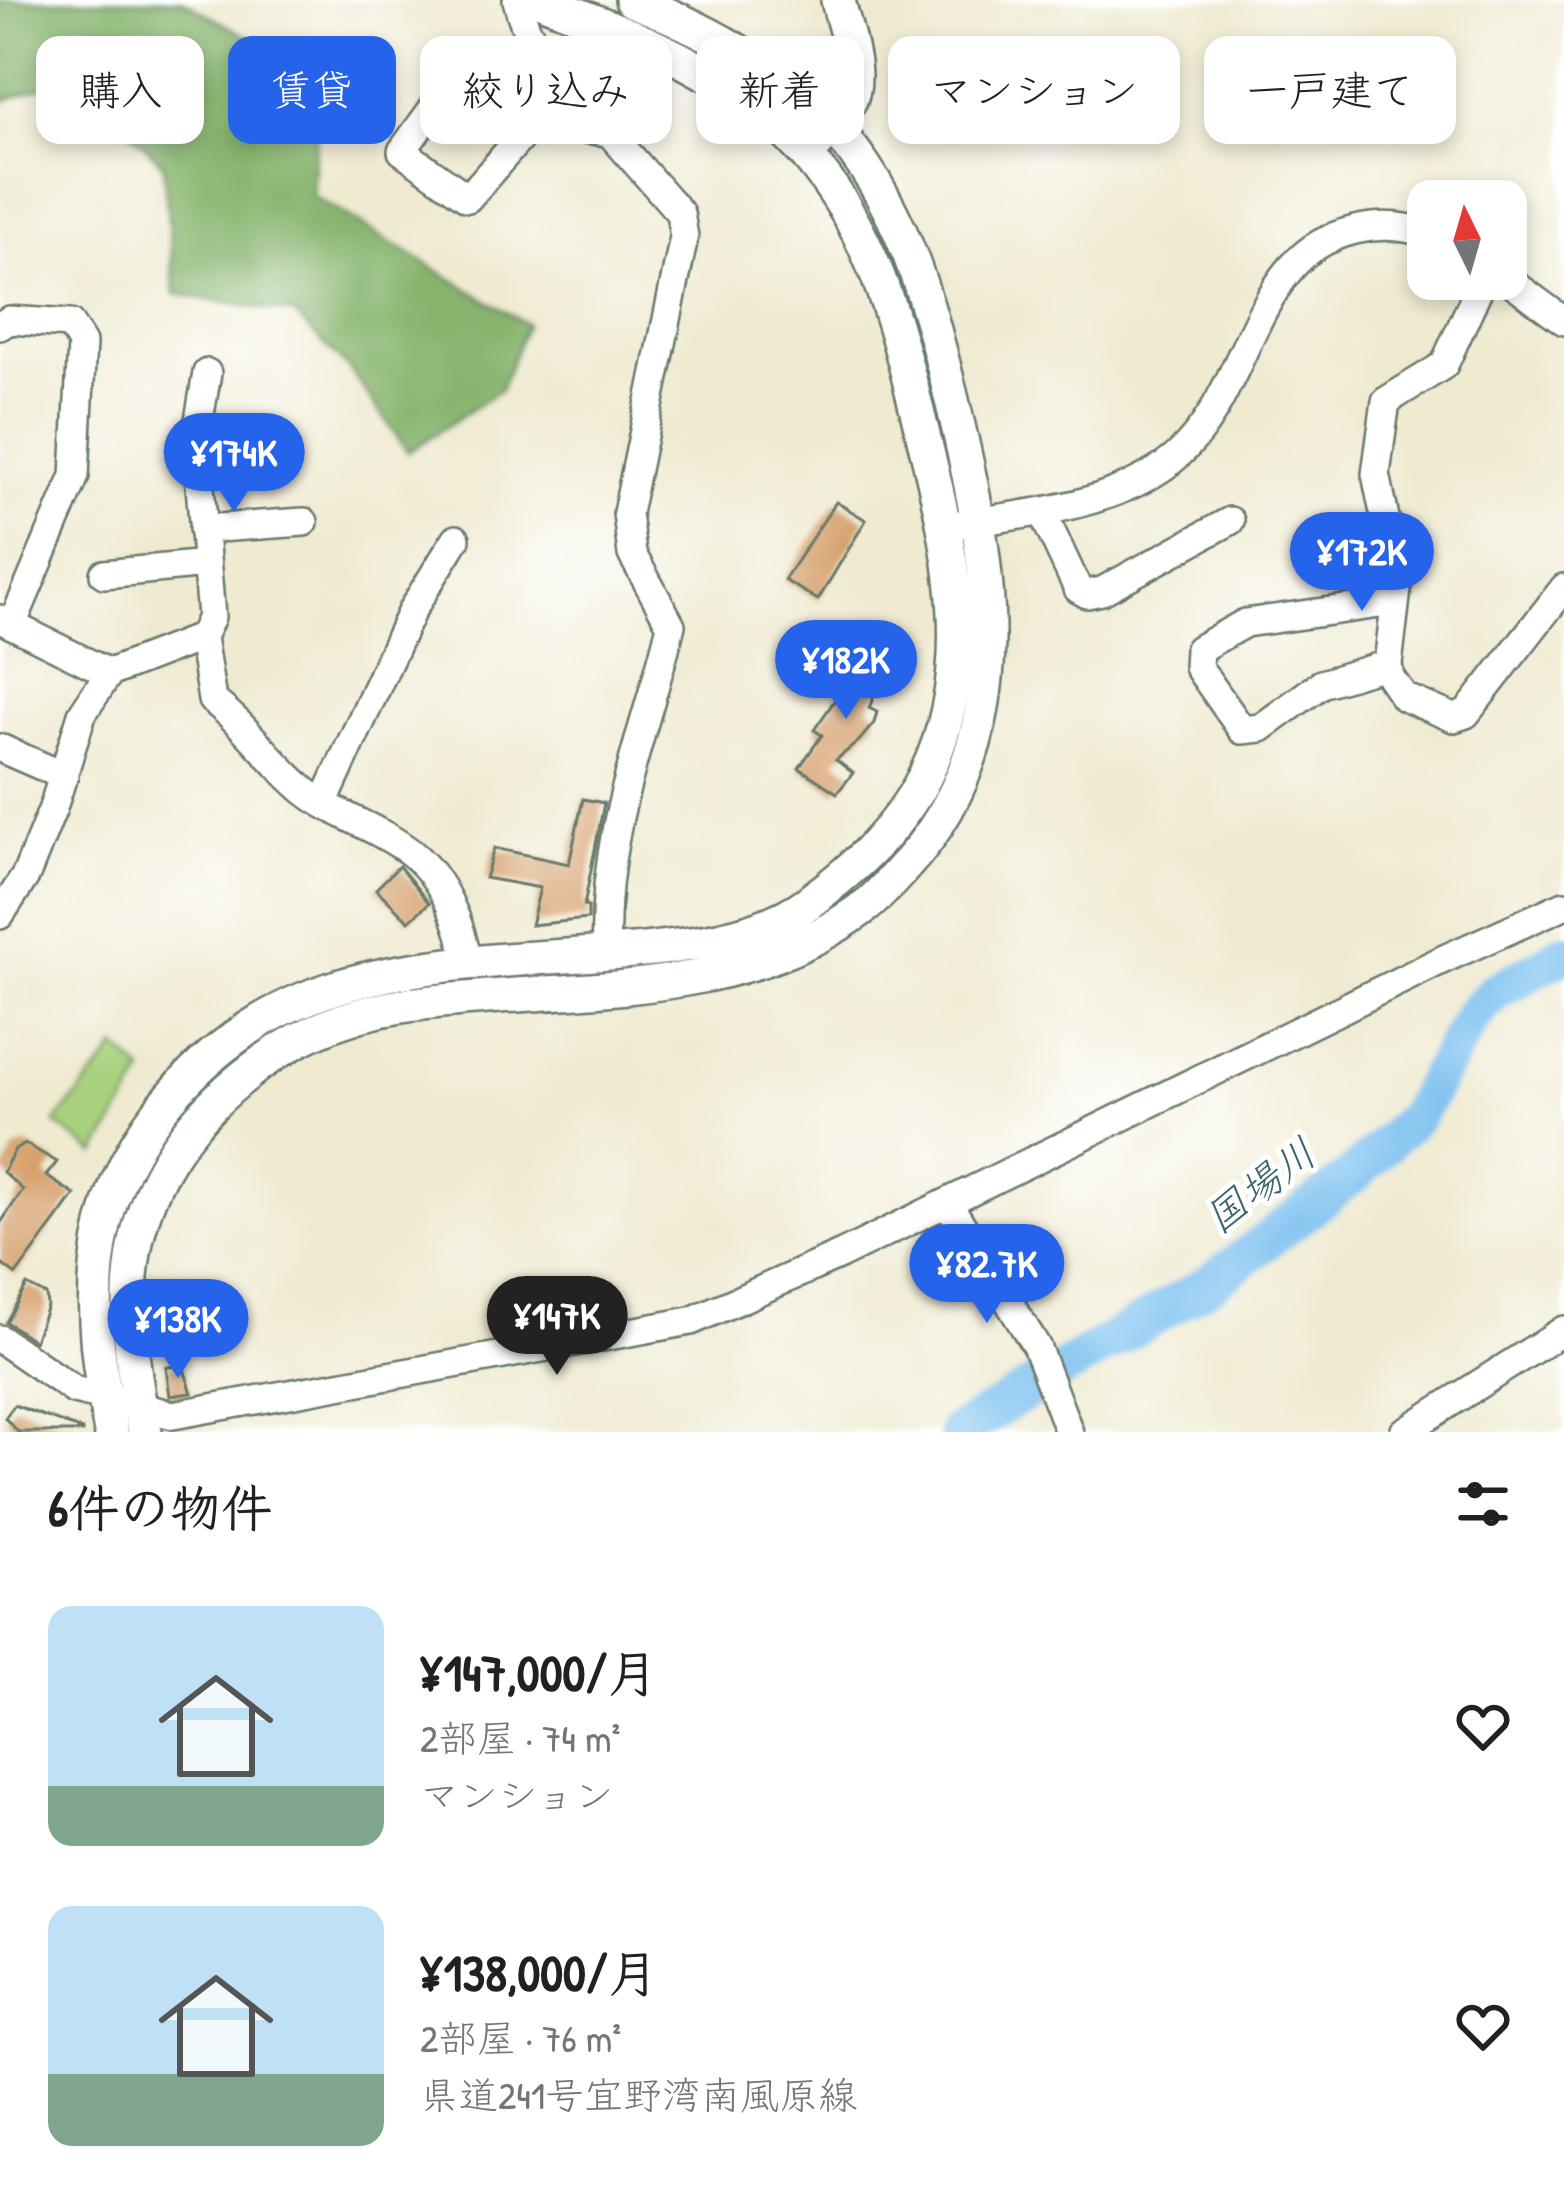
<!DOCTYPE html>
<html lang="ja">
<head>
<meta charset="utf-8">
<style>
	:root { --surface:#fff; --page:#f6f6f6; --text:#202124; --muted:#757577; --accent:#2563eb }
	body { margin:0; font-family:"Patrick Hand","Klee One",sans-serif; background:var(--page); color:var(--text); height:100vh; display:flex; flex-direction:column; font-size:45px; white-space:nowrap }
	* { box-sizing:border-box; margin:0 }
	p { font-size:39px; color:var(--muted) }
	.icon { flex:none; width:66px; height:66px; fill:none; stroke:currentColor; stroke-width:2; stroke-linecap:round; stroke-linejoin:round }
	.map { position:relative; height:1432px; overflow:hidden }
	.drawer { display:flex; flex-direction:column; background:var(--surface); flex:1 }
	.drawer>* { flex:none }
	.top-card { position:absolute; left:36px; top:36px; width:1494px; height:108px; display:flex; gap:24px }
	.needle { width:78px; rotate:355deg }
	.controls { position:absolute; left:1407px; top:180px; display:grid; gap:24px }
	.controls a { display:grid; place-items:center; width:120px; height:120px; border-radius:24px; background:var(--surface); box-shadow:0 6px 18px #0003; font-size:60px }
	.price { position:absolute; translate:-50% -102px; padding:0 27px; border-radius:42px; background:var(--accent); color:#fff; font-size:39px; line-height:78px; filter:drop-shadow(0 3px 6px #0008) }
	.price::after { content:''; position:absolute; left:50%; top:72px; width:36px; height:27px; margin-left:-18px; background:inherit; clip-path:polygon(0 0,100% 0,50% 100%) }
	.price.current { background:#222; color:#fff }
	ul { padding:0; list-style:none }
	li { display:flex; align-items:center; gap:36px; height:300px; padding:0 48px }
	li span { display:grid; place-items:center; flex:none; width:336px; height:240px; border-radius:24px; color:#555 }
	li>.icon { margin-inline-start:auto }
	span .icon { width:144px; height:144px; fill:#fffc; stroke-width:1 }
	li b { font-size:51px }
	h2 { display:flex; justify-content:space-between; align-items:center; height:144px; padding:0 48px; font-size:51px }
	.tag { padding:0 42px; border-radius:24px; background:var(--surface); box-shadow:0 6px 18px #0003; font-size:42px; line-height:108px }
	.tag.current { background:var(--accent); color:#fff }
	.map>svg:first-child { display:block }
	.green { fill:#a9d27e; stroke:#648859; stroke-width:3 }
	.forest { fill:#86b46d; stroke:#527850; stroke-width:3 }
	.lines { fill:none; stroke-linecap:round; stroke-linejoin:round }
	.river { stroke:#77beef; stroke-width:39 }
	.building { fill:#d6a06c }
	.minor-casing { stroke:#687a6b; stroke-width:32 }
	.major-casing { stroke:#687a6b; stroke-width:38 }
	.minor { stroke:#fff; stroke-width:27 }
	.major { stroke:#fff; stroke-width:33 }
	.labels { text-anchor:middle; stroke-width:10; stroke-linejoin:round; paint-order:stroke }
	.water-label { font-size:42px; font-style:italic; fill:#39646c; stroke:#fff }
</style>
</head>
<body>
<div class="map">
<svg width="1564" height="1432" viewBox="0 0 1564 1432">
	<rect width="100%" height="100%" fill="#fff"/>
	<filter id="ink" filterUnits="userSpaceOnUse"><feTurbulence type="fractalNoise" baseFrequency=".00833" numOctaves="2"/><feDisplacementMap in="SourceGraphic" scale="24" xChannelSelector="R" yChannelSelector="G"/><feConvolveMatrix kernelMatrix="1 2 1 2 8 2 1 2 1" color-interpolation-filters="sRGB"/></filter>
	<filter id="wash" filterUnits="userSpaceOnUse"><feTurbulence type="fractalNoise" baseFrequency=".004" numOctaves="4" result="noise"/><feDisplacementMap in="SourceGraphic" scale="48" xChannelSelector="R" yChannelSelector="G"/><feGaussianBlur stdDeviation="2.7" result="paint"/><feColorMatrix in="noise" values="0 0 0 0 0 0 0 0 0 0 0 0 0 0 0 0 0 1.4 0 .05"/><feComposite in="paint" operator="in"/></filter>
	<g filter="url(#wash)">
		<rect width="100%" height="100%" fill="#efead0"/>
		<path class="green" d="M 117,1048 L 144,1073 L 96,1154 L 55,1123 Z"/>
		<path class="forest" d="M 0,0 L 182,0 L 321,78 L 312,195 L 526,324 L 500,390 L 408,452 L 350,370 L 294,314 L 175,294 L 163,164 L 74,75 L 0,102 Z"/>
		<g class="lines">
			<path class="river" d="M 958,1432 L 1213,1281 L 1356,1173 L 1415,1116 L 1472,1016 L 1495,992 L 1564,953"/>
		</g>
		<g id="blocks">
			<path class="building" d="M 836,502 L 866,520 L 818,600 L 784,580 Z
				M 871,640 L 888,647 L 881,664 L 886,667 L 869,708 L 877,712 L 874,723 L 859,741 L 836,760 L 853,773 L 837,793 L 799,768 L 822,735 L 814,730 L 842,690 L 847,693 Z
				M 583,799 L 604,803 L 584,906 L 588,907 L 588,919 L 531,925 L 540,888 L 485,878 L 494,848 L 569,864 Z
				M 399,866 L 429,903 L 409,921 L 376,889 Z
				M 26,1144 L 57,1162 L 46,1176 L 75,1195 L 16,1275 L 0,1263 L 0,1224 L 23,1190 L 3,1172 L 15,1149 Z
				M 27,1285 L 46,1295 L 47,1306 L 34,1341 L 6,1322 Z
				M 183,1366 L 192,1393 L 170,1396 L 166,1367 Z
				M 14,1405 L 82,1430 L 82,1432 L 18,1432 L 5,1418 Z"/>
		</g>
	</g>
	<g filter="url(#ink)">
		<use href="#blocks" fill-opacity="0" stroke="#687a6b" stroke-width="3"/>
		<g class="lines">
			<defs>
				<path id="minor" d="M 517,0 C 532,63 562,78 625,77
					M 461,70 L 402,151 L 468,198 L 533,123 L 609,132 L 680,213 L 684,237 L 627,513 L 632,554 L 671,625 C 643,740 601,832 606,954
					M 1506,278 L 1564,321
					M 1483,279 L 1444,365 L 1386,401 L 1376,474 L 1398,581 L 1388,664 L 1390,677 L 1404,697 L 1454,718 L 1466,714 L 1564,588
					M 0,326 L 9,320 L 70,324 L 82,343 L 75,476 L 12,625
					M 1042,512 L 1078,589 L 1087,594 L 1102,591 L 1230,521
					M 960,524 C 1028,514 1104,507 1163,467 C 1231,420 1241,326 1292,267 C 1325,229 1383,217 1428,234
					M 203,529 L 304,522
					M 104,574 L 206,564
					M 0,619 L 109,673
					M 202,637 L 211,617 L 196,438 L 207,373
					M 1388,664 L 1321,684 L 1261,728 L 1242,730 L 1198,667 L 1199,649 L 1245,623 L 1394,602
					M 0,748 L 64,776
					M 324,802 L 412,610 L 456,539
					M 0,915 L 26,875 L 53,808 L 82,714 L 109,673 L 202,637 L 212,700 C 247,726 271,763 305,791 C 336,816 378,827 410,852 C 443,877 462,925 468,965
					M 948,1203 L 1036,1346 L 1069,1432
					M 0,1339 L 74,1390 L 173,1415 L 691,1321 L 840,1255 L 1444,959 L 1564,905
					M 1404,1432 L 1564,1330"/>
				<path id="major" d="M 818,142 C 828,129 841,117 848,104 C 864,76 844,29 838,0
					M 111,1432 C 87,1313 82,1209 161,1109 C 292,944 465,969 653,949 C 705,943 766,934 809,902 C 856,867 899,828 926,774 C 979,665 950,542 922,431 C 896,326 877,236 804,152 C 734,72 636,38 541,0
					M 145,1432 C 115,1291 121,1179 238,1081 C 285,1041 340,1015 402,1006 C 561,982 731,1008 867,905 C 881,894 893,879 905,866 C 1027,735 989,553 951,396 C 927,298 902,201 831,124 C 777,67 704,28 632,0"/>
			</defs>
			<use href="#minor" class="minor-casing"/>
			<use href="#major" class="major-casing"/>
			<use href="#minor" class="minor"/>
			<use href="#major" class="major"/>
		</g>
	</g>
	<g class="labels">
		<g class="water-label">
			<text transform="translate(1260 1185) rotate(-37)" y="15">国場川</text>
		</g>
	</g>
</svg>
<div class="controls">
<a><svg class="needle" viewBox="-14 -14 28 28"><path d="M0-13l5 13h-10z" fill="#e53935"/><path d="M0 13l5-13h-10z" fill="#757577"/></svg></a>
</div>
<b class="price" style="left:234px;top:515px">¥174K</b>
<b class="price" style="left:1362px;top:614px">¥172K</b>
<b class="price" style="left:846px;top:722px">¥182K</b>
<b class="price" style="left:987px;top:1326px">¥82.7K</b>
<b class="price current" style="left:557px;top:1378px">¥147K</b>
<b class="price" style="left:178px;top:1381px">¥138K</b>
<div class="top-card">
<a class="tag">購入</a>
<a class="tag current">賃貸</a>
<a class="tag">絞り込み</a>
<a class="tag">新着</a>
<a class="tag">マンション</a>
<a class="tag">一戸建て</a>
</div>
</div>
<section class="drawer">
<h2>6件の物件<svg class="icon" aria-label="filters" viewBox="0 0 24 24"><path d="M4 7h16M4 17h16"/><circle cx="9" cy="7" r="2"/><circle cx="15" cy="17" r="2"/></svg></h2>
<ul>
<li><span style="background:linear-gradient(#bfe0f5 75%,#7fa58c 0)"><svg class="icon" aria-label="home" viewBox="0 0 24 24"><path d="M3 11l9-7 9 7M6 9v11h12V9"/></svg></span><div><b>¥147,000/月</b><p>2部屋 · 74 m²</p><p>マンション</p></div><svg class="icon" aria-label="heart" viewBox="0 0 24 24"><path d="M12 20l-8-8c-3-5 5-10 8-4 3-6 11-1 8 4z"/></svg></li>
<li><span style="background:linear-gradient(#bfe0f5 70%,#7fa58c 0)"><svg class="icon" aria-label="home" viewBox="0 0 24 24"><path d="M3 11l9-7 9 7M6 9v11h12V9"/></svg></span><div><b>¥138,000/月</b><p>2部屋 · 76 m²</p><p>県道241号宜野湾南風原線</p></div><svg class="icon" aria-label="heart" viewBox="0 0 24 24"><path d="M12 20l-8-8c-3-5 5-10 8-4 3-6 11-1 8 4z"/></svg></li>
</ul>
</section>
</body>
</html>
